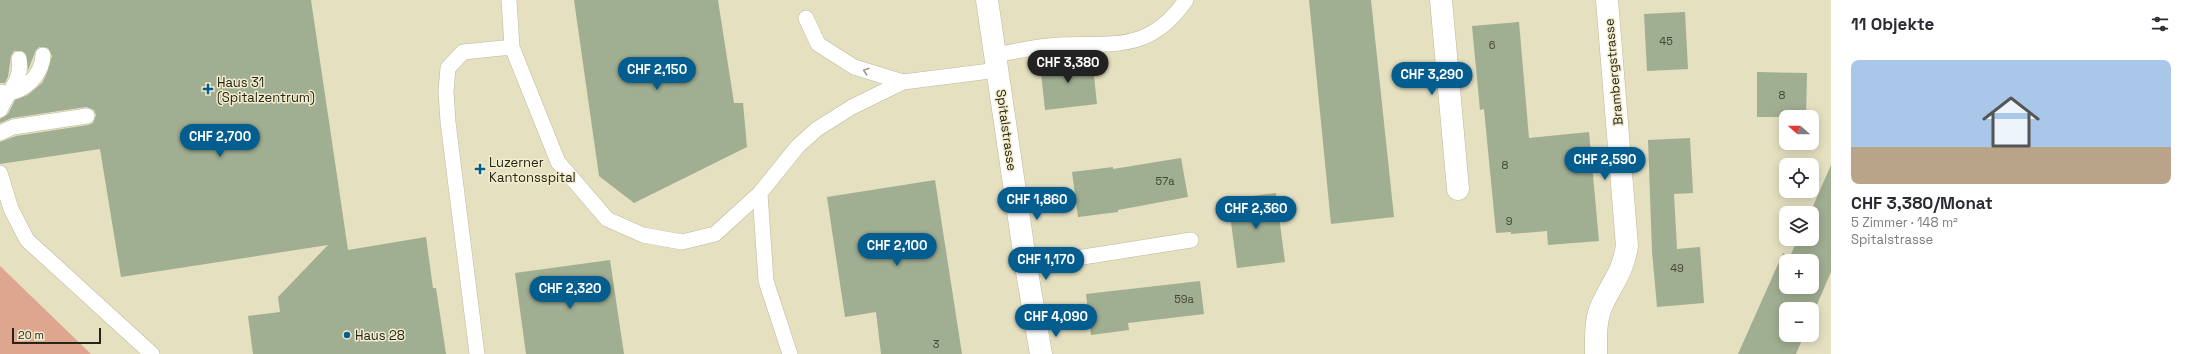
<!DOCTYPE html>
<html lang="de">
<head>
<meta charset="utf-8">
<style>
	:root { --surface:#fff; --page:#f7f7f7; --text:#2b2b33; --muted:#7c7c81; --line:#e1e1e2; --accent:#035d8e }
	body { margin:0; font-family:"Space Grotesk",sans-serif; background:var(--page); color:var(--text); height:100vh; display:flex; flex-direction:column; font-size:15px; white-space:nowrap }
	* { box-sizing:border-box; margin:0 }
	p { font-size:13px; color:var(--muted) }
	.icon { flex:none; width:22px; height:22px; fill:none; stroke:currentColor; stroke-width:2; stroke-linecap:round; stroke-linejoin:round }
	.map { position:relative; flex:1; overflow:hidden }
	.side { display:flex; flex-direction:column; background:var(--surface); width:360px }
	.side>* { flex:none }
	.needle { width:26px; rotate:290deg }
	.controls { position:absolute; left:1779px; top:110px; display:grid; gap:8px }
	.controls a { display:grid; place-items:center; width:40px; height:40px; border-radius:8px; background:var(--surface); box-shadow:0 2px 10px #0003; font-size:20px }
	.scale { position:absolute; left:12px; bottom:10px; width:89px; box-sizing:border-box; padding-left:4px; border:2px solid #262418; border-top:0; font-size:11px; line-height:14px; white-space:nowrap; color:#262418; -webkit-text-stroke:3px #f2edcd; paint-order:stroke }
	.price { position:absolute; translate:-50% -34px; padding:0 9px; border-radius:14px; background:var(--accent); color:#fff; font-size:13px; line-height:26px; filter:drop-shadow(0 1px 2px #0008) }
	.price::after { content:''; position:absolute; left:50%; top:24px; width:12px; height:9px; margin-left:-6px; background:inherit; clip-path:polygon(0 0,100% 0,50% 100%) }
	.price.selected { background:#222; color:#fff }
	ul { padding:0; list-style:none }
	li { display:grid; align-content:center; gap:8px; height:212px; padding:0 20px }
	li+li { border-top:1px solid var(--line) }
	li span { display:grid; place-items:center; height:124px; border-radius:8px; color:#555 }
	li>.icon { margin-inline-start:auto }
	span .icon { width:72px; height:72px; fill:#fffc; stroke-width:1 }
	li b { font-size:17px }
	h2 { display:flex; justify-content:space-between; align-items:center; height:48px; padding:0 20px; font-size:17px }
	main { display:flex; flex:1; min-height:0 }
	.map>svg:first-child { display:block }
	.green { fill:#dea68f }
	.building { fill:#a0ae91; fill-rule:evenodd }
	.lines { fill:none; stroke-linecap:round; stroke-linejoin:round }
	.lane-casing { stroke:#bdb89a; stroke-width:16 }
	.street-casing { stroke:#bdb89a; stroke-width:23 }
	.secondary-casing { stroke:#bdb89a; stroke-width:23 }
	.lane { stroke:#fff; stroke-width:15 }
	.street { stroke:#fff; stroke-width:22 }
	.secondary { stroke:#fff; stroke-width:22 }
	.oneway { stroke:#9d9c97 }
	.poi-dot { fill:#035d8e; stroke:#f2edcd; stroke-width:1.5 }
	.labels { text-anchor:middle; stroke-width:3; stroke-linejoin:round; paint-order:stroke }
	.number-label { font-size:11px; fill:#444636 }
	.street-label { font-size:13px; fill:#262418; stroke:#f2edcd }
	.poi-label { font-size:13px; fill:#262418; stroke:#f2edcd; text-anchor:start }
</style>
</head>
<body>
<main>
<div class="map">
<svg width="1831" height="354" viewBox="0 0 1831 354">
	<rect width="100%" height="100%" fill="#e5e0c0"/>
	<path class="green" d="M 0,266 L 91,354 L 0,354 Z"/>
	<path class="building" d="M 0,0 L 311,0 L 348,250 L 426,237 L 433,288 L 436,288 L 446,354 L 253,354 L 248,316 L 280,312 L 278,297 L 328,245 L 121,277 L 100,149 L 0,164 L 0,142 L 16,136 L 88,125 L 93,123 L 96,115 L 94,110 L 86,107 L 12,118 L 0,123 L 0,119 L 8,114 L 15,100 L 28,95 L 42,83 L 47,73 L 52,56 L 48,48 L 39,47 L 36,50 L 28,70 L 26,54 L 22,51 L 14,51 L 11,56 L 8,77 L 5,83 L 0,83 Z
		M 574,0 L 718,0 L 734,103 L 743,103 L 747,147 L 634,203 L 599,176 Z
		M 1309,0 L 1371,0 L 1394,217 L 1331,224 Z
		M 1685,12 L 1688,69 L 1647,71 L 1644,14 Z
		M 1519,22 L 1529,138 L 1589,132 L 1599,241 L 1548,245 L 1547,231 L 1511,234 L 1511,232 L 1496,233 L 1484,109 L 1480,110 L 1472,26 Z
		M 1092,57 L 1097,104 L 1045,110 L 1040,63 Z
		M 1757,72 L 1807,73 L 1806,117 L 1757,117 Z
		M 1690,138 L 1693,193 L 1674,194 L 1677,249 L 1700,247 L 1704,303 L 1657,307 L 1652,251 L 1648,140 Z
		M 1181,158 L 1188,197 L 1118,210 L 1118,212 L 1078,217 L 1072,172 L 1113,167 L 1113,169 Z
		M 1831,165 L 1831,272 L 1812,316 L 1812,309 L 1786,309 L 1786,335 L 1804,335 L 1796,354 L 1738,354 L 1783,253 L 1790,256 L 1798,239 L 1812,239 L 1812,213 L 1810,213 ZM 1786,261 L 1812,261 L 1812,287 L 1786,287 Z
		M 935,180 L 962,354 L 881,354 L 876,312 L 845,317 L 827,197 Z
		M 1276,193 L 1285,262 L 1237,268 L 1228,199 Z
		M 610,260 L 624,354 L 526,354 L 515,273 Z
		M 1200,281 L 1204,314 L 1128,323 L 1129,330 L 1091,335 L 1086,294 Z"/>
	<g class="lines">
		<defs>
			<path id="lane" d="M 509,0 L 512,47 L 558,162 L 607,219 L 643,235 L 682,242 L 715,234 L 760,193 L 798,146 L 817,129 L 852,107 L 903,82 L 998,70
				M 806,18 L 818,44 L 854,67 L 903,82
				M 996,55 C 1017,51 1038,46 1059,45 C 1115,43 1150,52 1186,0
				M 0,92 C 22,97 42,75 43,55
				M 0,110 C 7,92 23,81 19,59
				M 0,133 L 13,127 L 87,116
				M 0,173 L 11,209 L 27,240 L 152,354
				M 760,193 L 766,281 L 790,354
				M 1026,266 L 1191,240
				M 477,354 L 448,122 L 446,91 L 448,68 L 463,52 L 512,47"/>
			<path id="street" d="M 1441,0 L 1458,189
				M 1596,354 C 1596,338 1595,320 1602,305 C 1612,283 1623,272 1627,246 L 1607,0"/>
			<path id="secondary" d="M 987,0 L 1026,266 L 1041,354"/>
		</defs>
		<use href="#lane" class="lane-casing"/>
		<use href="#street" class="street-casing"/>
		<use href="#secondary" class="secondary-casing"/>
		<use href="#lane" class="lane"/>
		<use href="#street" class="street"/>
		<use href="#secondary" class="secondary"/>
	</g>
	<defs><path id="oneway-chevron" d="M-2-3.5L2.5 0L-2 3.5" fill="none" stroke-width="1.6" stroke-linecap="round" stroke-linejoin="round"/></defs>
	<use class="oneway" href="#oneway-chevron" transform="translate(866 71) rotate(-163)"/>
	<g class="poi-dot">
		<path d="M206 83h4v4h4v4h-4v4h-4v-4h-4v-4h4z"/>
		<path d="M478 163h4v4h4v4h-4v4h-4v-4h-4v-4h4z"/>
		<circle cx="347" cy="335" r="4"/>
	</g>
	<g class="labels">
		<g class="number-label">
			<text x="1666" y="45">45</text>
			<text x="1492" y="49">6</text>
			<text x="1782" y="99">8</text>
			<text x="1505" y="169">8</text>
			<text x="1165" y="185">57a</text>
			<text x="1509" y="225">9</text>
			<text x="1677" y="272">49</text>
			<text x="1184" y="303">59a</text>
			<text x="936" y="348">3</text>
		</g>
		<g class="street-label">
			<text transform="translate(1613 72) rotate(-95)" y="5">Brambergstrasse</text>
			<text transform="translate(1007 130) rotate(82)" y="5">Spitalstrasse</text>
		</g>
		<g class="poi-label">
			<text x="217" y="87">Haus 31<tspan x="217" dy="15">(Spitalzentrum)</tspan></text>
			<text x="489" y="167">Luzerner<tspan x="489" dy="15">Kantonsspital</tspan></text>
			<text x="355" y="340">Haus 28</text>
		</g>
	</g>
</svg>
<div class="controls">
<a><svg class="needle" viewBox="-14 -14 28 28"><path d="M0-13l5 13h-10z" fill="#e53935"/><path d="M0 13l5-13h-10z" fill="#7c7c81"/></svg></a>
<a><svg class="icon" aria-label="locate" viewBox="0 0 24 24"><circle cx="12" cy="12" r="6"/><path d="M12 2v4M12 18v4M2 12h4M18 12h4"/></svg></a>
<a><svg class="icon" aria-label="layers" viewBox="0 0 24 24"><path d="M12 4l9 5-9 5-9-5zM3 14l9 5 9-5"/></svg></a>
<a>+</a>
<a>−</a>
</div>
<div class="scale">20 m</div>
<b class="price selected" style="left:1068px;top:84px">CHF 3,380</b>
<b class="price" style="left:657px;top:91px">CHF 2,150</b>
<b class="price" style="left:1432px;top:96px">CHF 3,290</b>
<b class="price" style="left:220px;top:158px">CHF 2,700</b>
<b class="price" style="left:1605px;top:181px">CHF 2,590</b>
<b class="price" style="left:1037px;top:221px">CHF 1,860</b>
<b class="price" style="left:1256px;top:230px">CHF 2,360</b>
<b class="price" style="left:897px;top:267px">CHF 2,100</b>
<b class="price" style="left:1046px;top:281px">CHF 1,170</b>
<b class="price" style="left:570px;top:310px">CHF 2,320</b>
<b class="price" style="left:1056px;top:338px">CHF 4,090</b>
</div>
<section class="side">
<h2>11 Objekte<svg class="icon" aria-label="filters" viewBox="0 0 24 24"><path d="M4 7h16M4 17h16"/><circle cx="9" cy="7" r="2"/><circle cx="15" cy="17" r="2"/></svg></h2>
<ul>
<li><span style="background:linear-gradient(#a9c7e8 70%,#b9a48a 0)"><svg class="icon" aria-label="home" viewBox="0 0 24 24"><path d="M3 11l9-7 9 7M6 9v11h12V9"/></svg></span><div><b>CHF 3,380/Monat</b><p>5 Zimmer · 148 m²</p><p>Spitalstrasse</p></div></li>
</ul>
</section>
</main>
</body>
</html>
